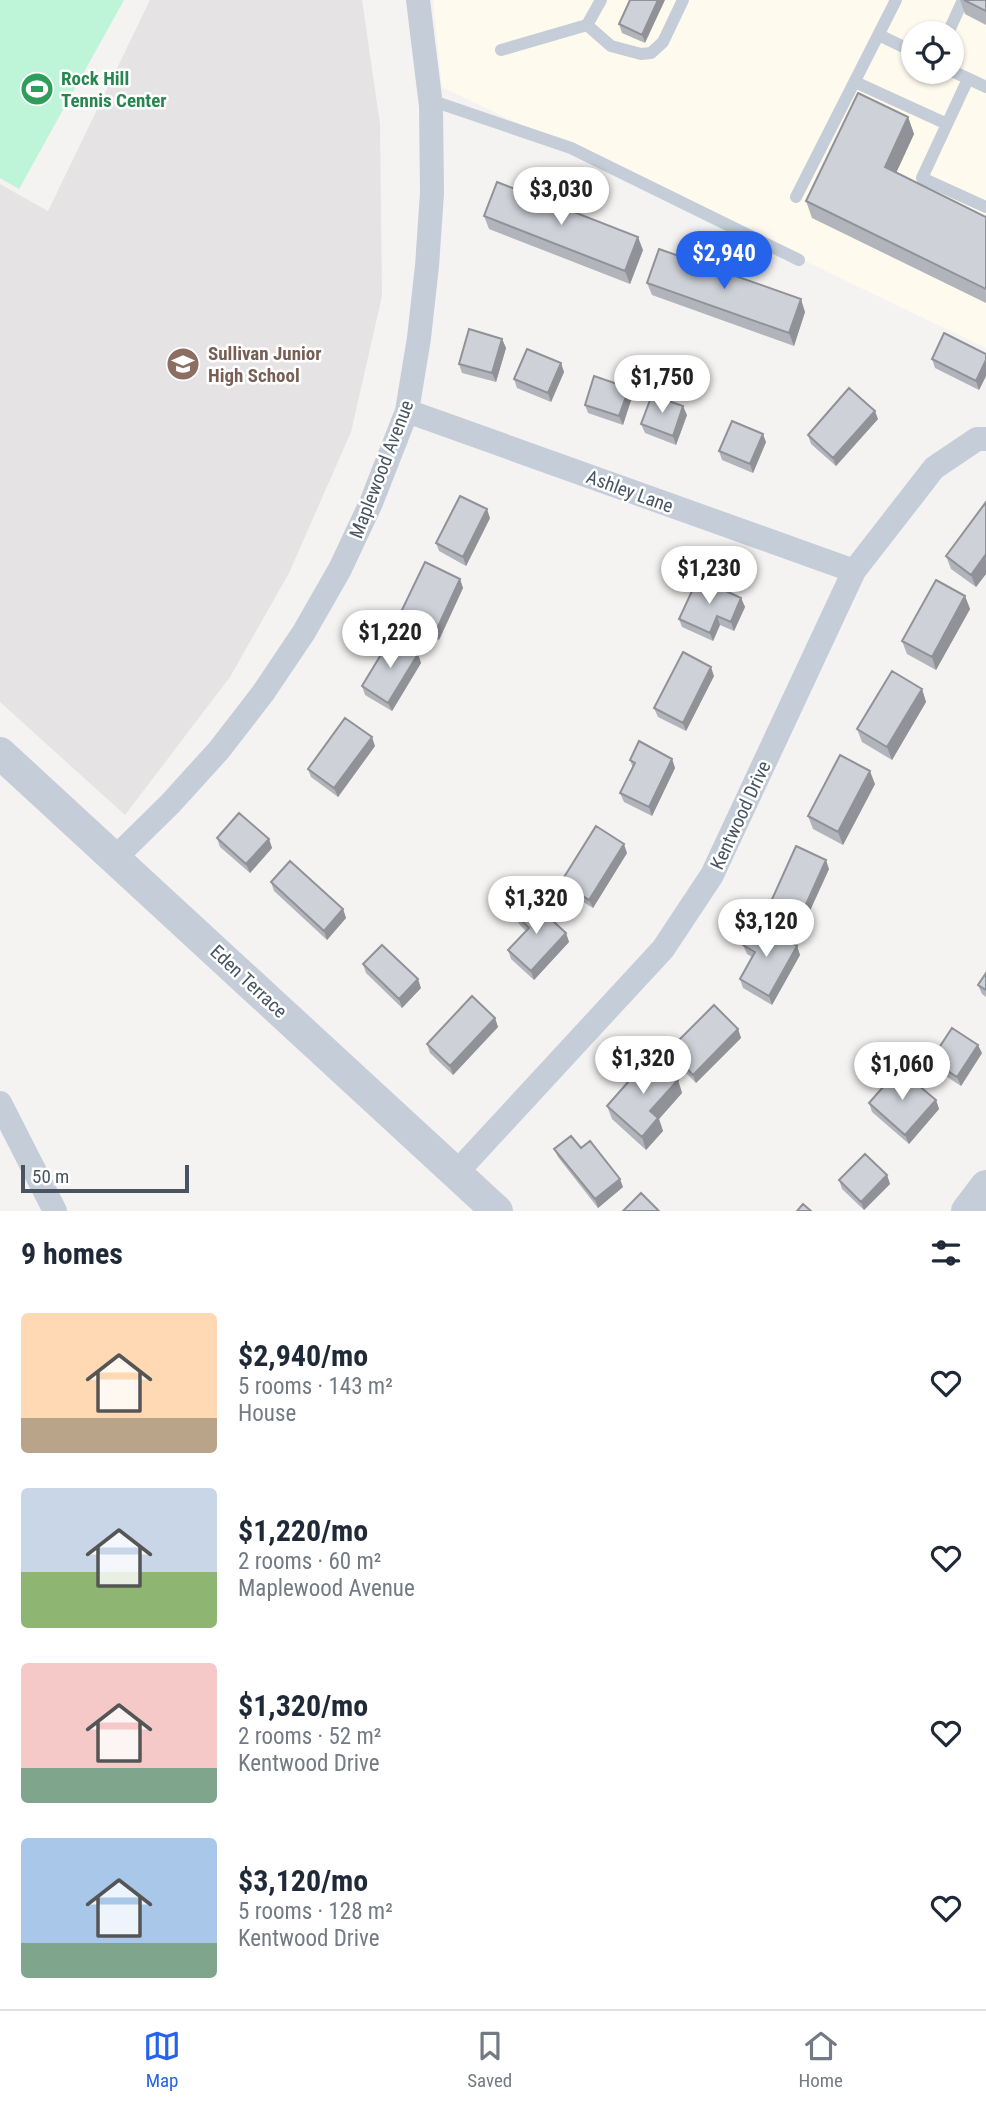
<!DOCTYPE html>
<html lang="en">
<head>
<meta charset="utf-8">
<style>
	:root { --surface:#fff; --page:#f2f2f3; --text:#1f2937; --muted:#747a83; --line:#e0e1e3; --accent:#2563eb }
	body { margin:0; font-family:"Roboto Condensed",sans-serif; background:var(--page); color:var(--text); height:100vh; display:flex; flex-direction:column; font-size:26px; white-space:nowrap }
	* { box-sizing:border-box; margin:0 }
	p { font-size:23px; color:var(--muted) }
	.icon { flex:none; width:38px; height:38px; fill:none; stroke:currentColor; stroke-width:2; stroke-linecap:round; stroke-linejoin:round }
	.map { position:relative; height:1211px; overflow:hidden }
	.side { display:flex; flex-direction:column; background:var(--surface); flex:1 }
	.side>* { flex:none }
	.tools { position:absolute; left:901px; top:21px; display:grid; gap:14px }
	.tools a { display:grid; place-items:center; width:63px; height:63px; border-radius:50%; background:var(--surface); box-shadow:0 2px 5px #0004; font-size:35px }
	.scale { position:absolute; left:21px; bottom:18px; width:168px; box-sizing:border-box; padding-left:7px; border:4px solid #485462; border-top:0; font-size:19px; line-height:24px; white-space:nowrap; color:#485462; -webkit-text-stroke:5px #fff; paint-order:stroke }
	.price { position:absolute; translate:-50% -60px; padding:0 16px; border-radius:24px; background:#fff; color:#222; font-size:23px; line-height:46px; filter:drop-shadow(0 2px 4px #0008) }
	.price::after { content:''; position:absolute; left:50%; top:42px; width:21px; height:16px; margin-left:-10px; background:inherit; clip-path:polygon(0 0,100% 0,50% 100%) }
	.price.active { background:var(--accent); color:#fff }
	ul { padding:0; list-style:none }
	li { display:flex; align-items:center; gap:21px; height:175px; padding:0 21px }
	li span { display:grid; place-items:center; flex:none; width:196px; height:140px; border-radius:7px; color:#555 }
	li>.icon { margin-inline-start:auto }
	span .icon { width:84px; height:84px; fill:#fffc; stroke-width:1 }
	li b { font-size:30px }
	h2 { display:flex; justify-content:space-between; align-items:center; height:84px; padding:0 21px; font-size:30px }
	.tab-bar { display:flex; justify-content:space-around; align-items:center; height:98px; border-top:2px solid var(--line); background:var(--surface); font-size:19px; color:var(--muted) }
	.tab-bar a { display:grid; justify-items:center; gap:4px }
	.tab-bar .active { color:var(--accent) }
	.map>svg:first-child { display:block }
	.commercial { fill:#fefaed; fill-rule:evenodd }
	.education { fill:#e6e3e4 }
	.green { fill:#bef4d8 }
	.lines { fill:none; stroke-linecap:round; stroke-linejoin:round }
	.service { stroke:#c5cdd8; stroke-width:12 }
	.minor { stroke:#c5cdd8; stroke-width:24 }
	.tertiary { stroke:#c5cdd8; stroke-width:32 }
	.wall { fill:#b1b4ba }
	.shaded-wall { fill:#909297 }
	.building { fill:#ced1d8; stroke:#909297; stroke-width:2 }
	.labels { text-anchor:middle; stroke-width:5; stroke-linejoin:round; paint-order:stroke }
	.leisure-label { font-size:19px; font-weight:bold; fill:#27864d; stroke:#fff; text-anchor:start }
	.education-label { font-size:19px; font-weight:bold; fill:#785e54; stroke:#fff; text-anchor:start }
	.street-label { font-size:19px; fill:#485462; stroke:#fff }
</style>
</head>
<body>
<div class="map">
<svg width="986" height="1211" viewBox="0 0 986 1211">
	<rect width="100%" height="100%" fill="#f5f2f2"/>
	<path class="commercial" d="M 433,0 L 986,0 L 986,348 L 442,87 ZM 914,33 L 952,33 L 952,72 L 914,72 Z"/>
	<path class="education" d="M 150,0 L 362,0 L 380,124 L 382,296 L 351,432 L 289,573 L 230,677 L 125,815 L 0,702 L 0,184 L 48,211 Z"/>
	<path class="green" d="M 0,0 L 124,0 L 19,189 L 0,178 Z"/>
	<g class="lines">
		<path class="service" d="M 587,25 L 611,46 L 641,54 L 651,53 L 663,42 L 683,0
			M 948,33 L 963,0
			M 879,35 L 914,52
			M 501,50 L 587,25 L 601,0
			M 952,71 L 986,87
			M 968,79 L 922,178 L 986,207
			M 855,82 L 947,124
			M 430,100 L 571,148 L 799,260
			M 796,197 L 896,0"/>
		<path class="minor" d="M 407,411 L 854,571
			M 115,858 L 170,804 L 219,750 L 263,693 L 304,632 L 340,569 L 371,503 L 407,411 L 419,338 L 427,266 L 432,193 L 431,106 L 418,0
			M 0,1103 L 55,1211
			M 456,1173 L 663,949 L 712,875 L 854,571 L 934,468 L 977,439 L 986,439"/>
		<path class="tertiary" d="M 0,753 L 497,1211
			M 967,1211 L 986,1186"/>
	</g>
	<path class="wall" d="M 630,0 L 645,43 L 622,33 L 619,24 Z
		M 960,0 L 986,0 L 986,25 L 965,14 Z
		M 908,117 L 914,134 L 896,173 L 986,217 L 986,303 L 812,218 L 806,201 Z
		M 484,216 L 643,250 L 630,284 L 489,229 Z
		M 647,283 L 805,312 L 794,346 L 652,295 Z
		M 502,339 L 506,348 L 496,382 L 462,373 L 459,364 Z
		M 986,354 L 986,376 L 979,390 L 935,368 L 932,359 Z
		M 561,363 L 564,372 L 551,402 L 517,388 L 514,379 Z
		M 629,388 L 632,397 L 623,425 L 588,413 L 585,405 Z
		M 687,415 L 676,445 L 645,433 L 641,424 Z
		M 878,419 L 836,466 L 811,444 L 808,435 Z
		M 766,442 L 753,473 L 722,460 L 719,451 Z
		M 986,502 L 986,574 L 976,587 L 951,569 L 946,556 Z
		M 490,518 L 466,566 L 439,551 L 436,543 Z
		M 460,579 L 463,588 L 439,640 L 404,621 L 401,612 Z
		M 965,596 L 970,609 L 936,670 L 907,654 L 902,641 Z
		M 741,598 L 745,607 L 734,631 L 720,625 L 713,641 L 682,627 L 679,619 Z
		M 418,654 L 421,663 L 392,711 L 365,695 L 362,686 Z
		M 714,676 L 686,731 L 658,717 L 654,708 Z
		M 922,689 L 926,702 L 892,760 L 862,742 L 857,729 Z
		M 375,746 L 338,797 L 311,777 L 308,769 Z
		M 672,759 L 675,768 L 652,816 L 624,802 L 620,793 L 633,768 L 630,760 Z
		M 875,784 L 843,845 L 813,829 L 808,816 Z
		M 217,838 L 269,839 L 272,848 L 250,873 L 220,847 Z
		M 627,853 L 593,908 L 564,890 L 561,882 Z
		M 829,869 L 802,928 L 772,915 L 769,906 Z
		M 271,882 L 343,909 L 346,918 L 327,940 L 274,891 Z
		M 516,915 L 566,933 L 569,942 L 534,980 L 511,959 L 508,950 L 526,931 L 519,924 Z
		M 743,945 L 797,946 L 800,955 L 772,1005 L 743,988 L 740,979 L 752,957 L 747,954 Z
		M 363,964 L 421,988 L 402,1008 L 366,973 Z
		M 986,973 L 986,997 L 982,994 L 978,985 Z
		M 495,1018 L 498,1027 L 453,1075 L 430,1053 L 427,1044 Z
		M 738,1029 L 741,1038 L 696,1083 L 672,1059 L 669,1050 Z
		M 982,1053 L 961,1086 L 935,1069 L 931,1060 Z
		M 678,1080 L 682,1093 L 659,1119 L 663,1131 L 646,1150 L 612,1119 L 607,1106 Z
		M 936,1100 L 939,1109 L 909,1144 L 872,1112 L 869,1103 Z
		M 581,1148 L 623,1187 L 598,1208 L 558,1157 L 554,1149 Z
		M 887,1175 L 890,1184 L 864,1210 L 842,1189 L 839,1180 Z"/>
	<path class="shaded-wall" d="M 658,0 L 665,0 L 645,43 L 642,35 Z
		M 908,117 L 914,134 L 891,184 L 885,167 Z
		M 638,237 L 643,250 L 630,284 L 625,271 Z
		M 801,299 L 805,312 L 794,346 L 789,333 Z
		M 502,339 L 506,348 L 496,382 L 492,373 Z
		M 986,360 L 986,376 L 979,390 L 976,381 Z
		M 561,363 L 564,372 L 551,402 L 548,393 Z
		M 629,388 L 632,397 L 623,425 L 619,416 Z
		M 683,406 L 687,415 L 676,445 L 673,436 Z
		M 875,411 L 878,419 L 836,466 L 833,458 Z
		M 763,434 L 766,442 L 753,473 L 750,464 Z
		M 487,509 L 490,518 L 466,566 L 463,557 Z
		M 986,554 L 986,574 L 976,587 L 971,575 Z
		M 460,579 L 463,588 L 439,640 L 436,631 Z
		M 965,596 L 970,609 L 936,670 L 932,657 Z
		M 741,598 L 745,607 L 734,631 L 731,622 Z
		M 717,616 L 720,625 L 713,641 L 710,633 Z
		M 418,654 L 421,663 L 392,711 L 388,703 Z
		M 711,667 L 714,676 L 686,731 L 683,723 Z
		M 922,689 L 926,702 L 892,760 L 887,747 Z
		M 372,737 L 375,746 L 338,797 L 334,788 Z
		M 672,759 L 675,768 L 652,816 L 649,807 Z
		M 870,771 L 875,784 L 843,845 L 838,832 Z
		M 269,839 L 272,848 L 250,873 L 246,864 Z
		M 624,844 L 627,853 L 593,908 L 589,900 Z
		M 826,860 L 829,869 L 802,928 L 799,920 Z
		M 343,909 L 346,918 L 327,940 L 324,931 Z
		M 566,933 L 569,942 L 534,980 L 531,971 Z
		M 797,946 L 800,955 L 772,1005 L 769,996 Z
		M 418,979 L 421,988 L 402,1008 L 399,999 Z
		M 495,1018 L 498,1027 L 453,1075 L 450,1066 Z
		M 738,1029 L 741,1038 L 696,1083 L 693,1075 Z
		M 978,1045 L 982,1053 L 961,1086 L 957,1077 Z
		M 678,1080 L 682,1093 L 659,1119 L 663,1131 L 646,1150 L 642,1137 L 650,1111 Z
		M 936,1100 L 939,1109 L 909,1144 L 905,1135 Z
		M 887,1175 L 890,1184 L 864,1210 L 861,1202 Z
		M 620,1179 L 623,1187 L 598,1208 L 595,1199 Z"/>
	<path class="building" d="M 630,0 L 658,0 L 642,35 L 619,24 Z
		M 964,0 L 986,0 L 986,11 Z
		M 858,93 L 908,117 L 885,167 L 986,217 L 986,289 L 806,201 Z
		M 497,182 L 638,237 L 625,271 L 484,216 Z
		M 659,249 L 801,299 L 789,333 L 647,283 Z
		M 469,329 L 502,339 L 492,373 L 459,364 Z
		M 944,333 L 986,354 L 986,360 L 976,381 L 932,359 Z
		M 527,349 L 561,363 L 548,393 L 514,379 Z
		M 594,376 L 629,388 L 619,416 L 585,405 Z
		M 849,388 L 875,411 L 833,458 L 808,435 Z
		M 652,395 L 683,406 L 673,436 L 641,424 Z
		M 732,421 L 763,434 L 750,464 L 719,451 Z
		M 460,496 L 487,509 L 463,557 L 436,543 Z
		M 986,502 L 986,554 L 971,575 L 946,556 Z
		M 425,562 L 460,579 L 436,631 L 401,612 Z
		M 698,578 L 741,598 L 731,622 L 717,616 L 710,633 L 679,619 Z
		M 936,580 L 965,596 L 932,657 L 902,641 Z
		M 391,638 L 418,654 L 388,703 L 362,686 Z
		M 683,652 L 711,667 L 683,723 L 654,708 Z
		M 892,671 L 922,689 L 887,747 L 857,729 Z
		M 345,718 L 372,737 L 334,788 L 308,769 Z
		M 639,741 L 672,759 L 649,807 L 620,793 L 635,763 L 630,760 Z
		M 840,755 L 870,771 L 838,832 L 808,816 Z
		M 239,813 L 269,839 L 246,864 L 217,838 Z
		M 596,826 L 624,844 L 589,900 L 561,882 Z
		M 796,846 L 826,860 L 799,920 L 769,906 Z
		M 290,861 L 343,909 L 324,931 L 271,882 Z
		M 530,900 L 566,933 L 531,971 L 508,950 L 529,928 L 516,915 Z
		M 756,923 L 797,946 L 769,996 L 740,979 L 755,952 L 743,945 Z
		M 382,945 L 418,979 L 399,999 L 363,964 Z
		M 986,973 L 986,990 L 978,985 Z
		M 472,996 L 495,1018 L 450,1066 L 427,1044 Z
		M 714,1005 L 738,1029 L 693,1075 L 669,1050 Z
		M 952,1028 L 978,1045 L 957,1077 L 931,1060 Z
		M 651,1056 L 678,1080 L 650,1111 L 658,1118 L 642,1137 L 607,1106 Z
		M 899,1069 L 936,1100 L 905,1135 L 869,1103 Z
		M 571,1136 L 581,1148 L 590,1141 L 620,1179 L 595,1199 L 554,1149 Z
		M 865,1154 L 887,1175 L 861,1202 L 839,1180 Z
		M 641,1193 L 659,1211 L 623,1211 Z
		M 803,1204 L 811,1211 L 797,1211 Z"/>
	<defs>
		<symbol id="stadium-disc" viewBox="-11 -11 22 22"><circle r="9.5" fill="#2e9e5b" stroke="#fff"/><path d="M0-5a6.5 5 0 1 0 0 10a6.5 5 0 1 0 0-10ZM-3.5-1.8h7v3.6h-7Z" fill="#fff"/></symbol>
		<symbol id="school-disc" viewBox="-11 -11 22 22"><circle r="9.5" fill="#8d6e63" stroke="#fff"/><path d="M0-5L7-2L0 1L-7-2ZM-4 1L0 2.5L4 1V4Q0 6-4 4Z" fill="#fff"/></symbol>
	</defs>
	<g fill-rule="evenodd">
		<use href="#stadium-disc" x="18" y="70" width="38" height="38"/>
		<use href="#school-disc" x="164" y="345" width="38" height="38"/>
	</g>
	<g class="labels">
		<g class="leisure-label">
			<text x="61" y="85">Rock Hill<tspan x="61" dy="22">Tennis Center</tspan></text>
		</g>
		<g class="education-label">
			<text x="208" y="360">Sullivan Junior<tspan x="208" dy="22">High School</tspan></text>
		</g>
		<g class="street-label">
			<text transform="translate(381 469) rotate(-69)" y="7">Maplewood Avenue</text>
			<text transform="translate(630 491) rotate(20)" y="7">Ashley Lane</text>
			<text transform="translate(740 815) rotate(-65)" y="7">Kentwood Drive</text>
			<text transform="translate(249 981) rotate(43)" y="7">Eden Terrace</text>
		</g>
	</g>
</svg>
<div class="tools">
<a><svg class="icon" aria-label="locate" viewBox="0 0 24 24"><circle cx="12" cy="12" r="6"/><path d="M12 2v4M12 18v4M2 12h4M18 12h4"/></svg></a>
</div>
<div class="scale">50 m</div>
<b class="price" style="left:561px;top:227px">$3,030</b>
<b class="price active" style="left:724px;top:291px">$2,940</b>
<b class="price" style="left:662px;top:415px">$1,750</b>
<b class="price" style="left:709px;top:606px">$1,230</b>
<b class="price" style="left:390px;top:670px">$1,220</b>
<b class="price" style="left:536px;top:936px">$1,320</b>
<b class="price" style="left:766px;top:959px">$3,120</b>
<b class="price" style="left:643px;top:1096px">$1,320</b>
<b class="price" style="left:902px;top:1102px">$1,060</b>
</div>
<section class="side">
<h2>9 homes<svg class="icon" aria-label="filters" viewBox="0 0 24 24"><path d="M4 7h16M4 17h16"/><circle cx="9" cy="7" r="2"/><circle cx="15" cy="17" r="2"/></svg></h2>
<ul>
<li><span style="background:linear-gradient(#ffd9b3 75%,#b9a48a 0)"><svg class="icon" aria-label="home" viewBox="0 0 24 24"><path d="M3 11l9-7 9 7M6 9v11h12V9"/></svg></span><div><b>$2,940/mo</b><p>5 rooms · 143 m²</p><p>House</p></div><svg class="icon" aria-label="heart" viewBox="0 0 24 24"><path d="M12 20l-8-8c-3-5 5-10 8-4 3-6 11-1 8 4z"/></svg></li>
<li><span style="background:linear-gradient(#c9d6e8 60%,#8fb573 0)"><svg class="icon" aria-label="home" viewBox="0 0 24 24"><path d="M3 11l9-7 9 7M6 9v11h12V9"/></svg></span><div><b>$1,220/mo</b><p>2 rooms · 60 m²</p><p>Maplewood Avenue</p></div><svg class="icon" aria-label="heart" viewBox="0 0 24 24"><path d="M12 20l-8-8c-3-5 5-10 8-4 3-6 11-1 8 4z"/></svg></li>
<li><span style="background:linear-gradient(#f6c9c9 75%,#7fa58c 0)"><svg class="icon" aria-label="home" viewBox="0 0 24 24"><path d="M3 11l9-7 9 7M6 9v11h12V9"/></svg></span><div><b>$1,320/mo</b><p>2 rooms · 52 m²</p><p>Kentwood Drive</p></div><svg class="icon" aria-label="heart" viewBox="0 0 24 24"><path d="M12 20l-8-8c-3-5 5-10 8-4 3-6 11-1 8 4z"/></svg></li>
<li><span style="background:linear-gradient(#a9c7e8 75%,#7fa58c 0)"><svg class="icon" aria-label="home" viewBox="0 0 24 24"><path d="M3 11l9-7 9 7M6 9v11h12V9"/></svg></span><div><b>$3,120/mo</b><p>5 rooms · 128 m²</p><p>Kentwood Drive</p></div><svg class="icon" aria-label="heart" viewBox="0 0 24 24"><path d="M12 20l-8-8c-3-5 5-10 8-4 3-6 11-1 8 4z"/></svg></li>
</ul>
</section>
<nav class="tab-bar">
<a class="active"><svg class="icon" aria-label="map" viewBox="0 0 24 24"><path d="M3 6l6-2 6 2 6-2v14l-6 2-6-2-6 2zM9 4v14M15 6v14"/></svg>Map</a>
<a><svg class="icon" aria-label="saved" viewBox="0 0 24 24"><path d="M7 4h10v16l-5-4-5 4z"/></svg>Saved</a>
<a><svg class="icon" aria-label="home" viewBox="0 0 24 24"><path d="M3 11l9-7 9 7M6 9v11h12V9"/></svg>Home</a>
</nav>
</body>
</html>
